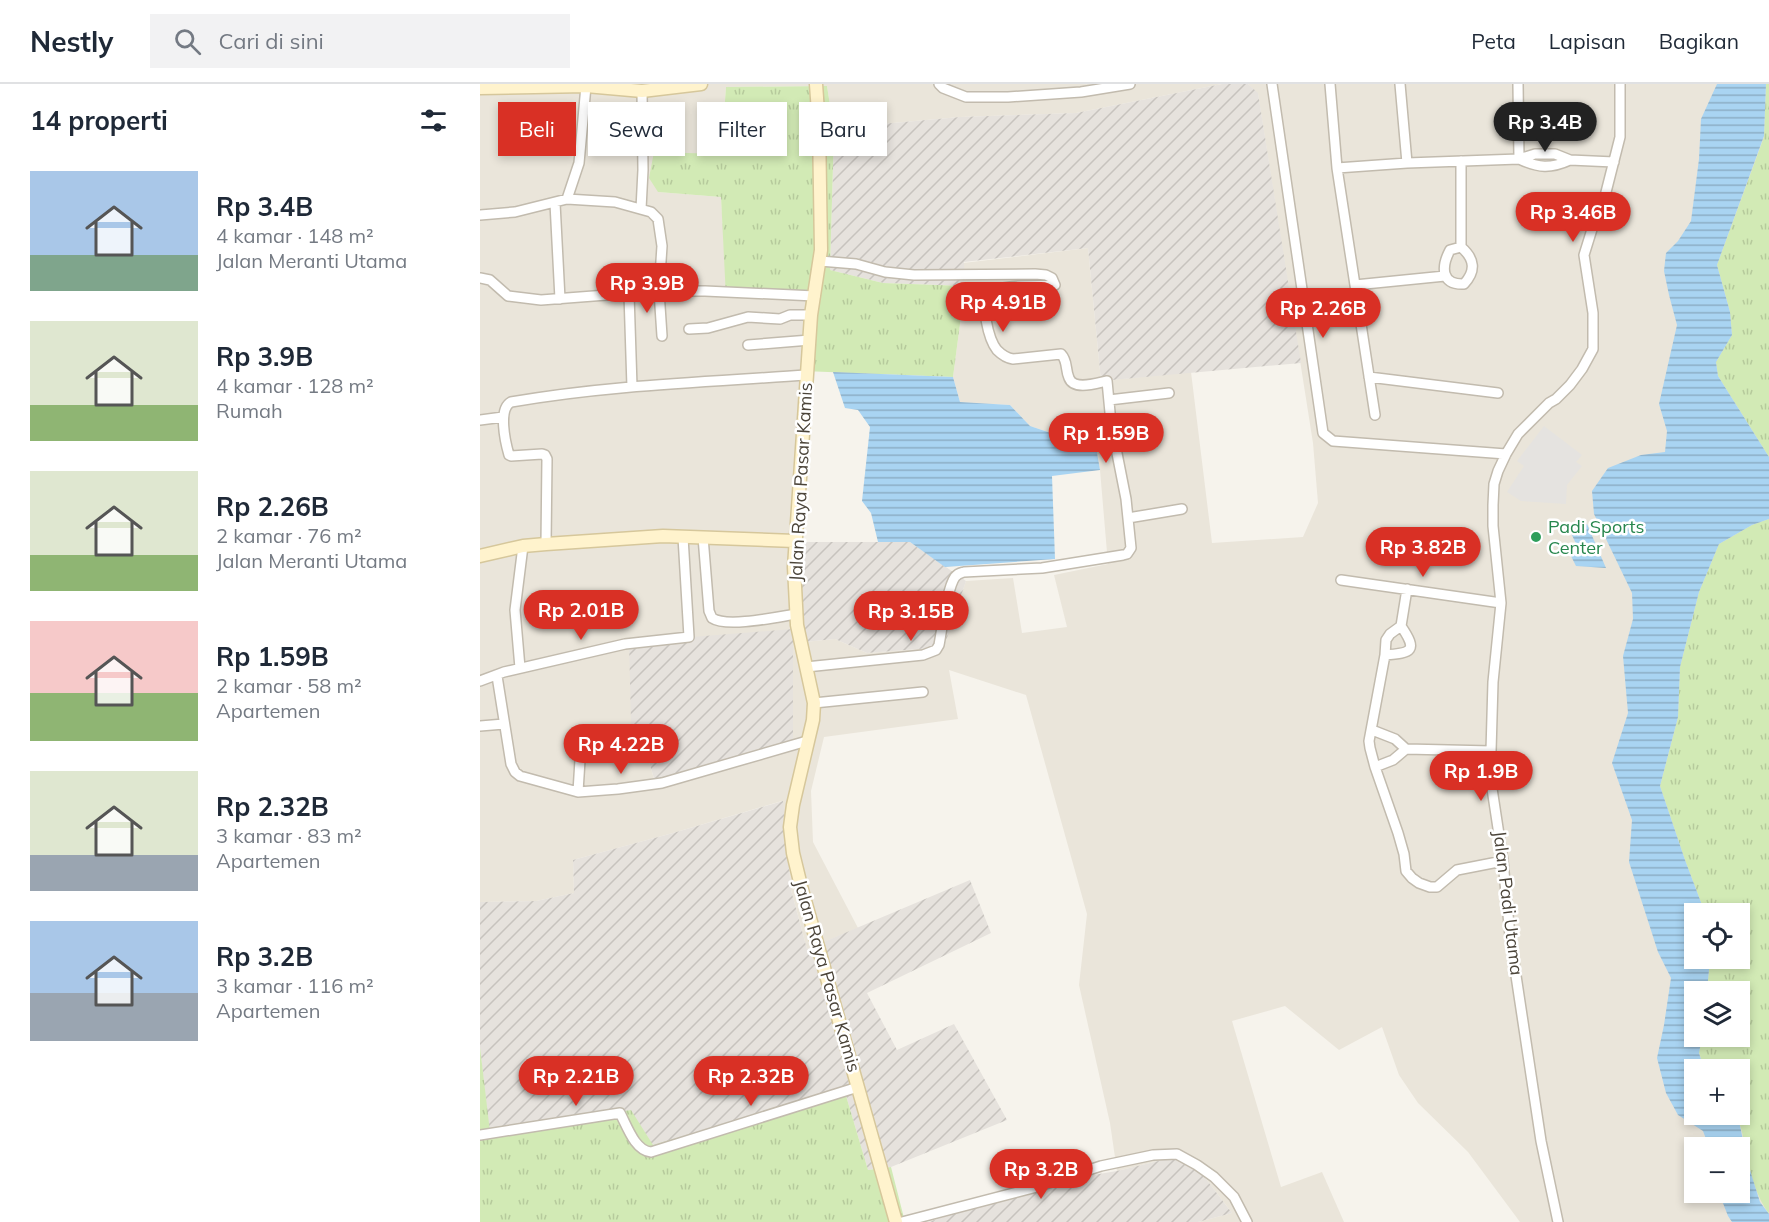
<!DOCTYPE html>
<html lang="id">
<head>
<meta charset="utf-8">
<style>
	:root { --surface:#fff; --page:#f2f2f3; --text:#1f2937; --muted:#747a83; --line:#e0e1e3; --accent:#d93025 }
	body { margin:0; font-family:Mulish,sans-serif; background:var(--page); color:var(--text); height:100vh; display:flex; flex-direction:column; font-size:22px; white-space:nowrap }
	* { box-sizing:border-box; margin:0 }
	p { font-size:20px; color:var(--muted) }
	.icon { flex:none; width:33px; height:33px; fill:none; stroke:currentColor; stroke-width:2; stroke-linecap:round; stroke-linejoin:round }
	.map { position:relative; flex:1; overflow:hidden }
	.details { display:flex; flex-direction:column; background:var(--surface); width:480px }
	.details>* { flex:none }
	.banner { position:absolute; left:18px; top:18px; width:570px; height:54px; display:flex; gap:12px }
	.buttons { position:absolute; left:1204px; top:819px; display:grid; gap:12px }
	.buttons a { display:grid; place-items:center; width:66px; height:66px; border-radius:0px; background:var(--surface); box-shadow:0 3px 9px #0003; font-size:30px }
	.price { position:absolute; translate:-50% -51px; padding:0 14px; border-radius:21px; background:var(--accent); color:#fff; font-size:20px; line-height:39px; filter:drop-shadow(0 2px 3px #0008) }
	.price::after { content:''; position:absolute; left:50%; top:36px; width:18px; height:14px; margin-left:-9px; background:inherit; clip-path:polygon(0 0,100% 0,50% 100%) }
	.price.current { background:#222; color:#fff }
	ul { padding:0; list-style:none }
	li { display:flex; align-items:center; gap:18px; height:150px; padding:0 30px }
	li span { display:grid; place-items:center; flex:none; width:168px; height:120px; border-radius:0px; color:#555 }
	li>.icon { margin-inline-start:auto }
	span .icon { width:72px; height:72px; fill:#fffc; stroke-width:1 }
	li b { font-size:26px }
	h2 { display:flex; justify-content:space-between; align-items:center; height:72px; padding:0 30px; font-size:26px }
	.chip { padding:0 21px; border-radius:0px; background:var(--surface); box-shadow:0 3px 9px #0003; font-size:21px; line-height:54px }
	.chip.current { background:var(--accent); color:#fff }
	header { display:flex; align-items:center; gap:36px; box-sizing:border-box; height:84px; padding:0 30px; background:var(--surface); border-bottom:2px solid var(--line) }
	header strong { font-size:28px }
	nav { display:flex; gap:33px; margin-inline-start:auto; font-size:21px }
	.search { width:420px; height:54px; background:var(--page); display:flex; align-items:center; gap:15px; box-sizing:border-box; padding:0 21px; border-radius:0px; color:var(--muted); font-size:22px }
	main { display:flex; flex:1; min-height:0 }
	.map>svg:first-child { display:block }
	.residential { fill:#eae5da; fill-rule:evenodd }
	.industrial { fill:url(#industrial-furrows) }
	.grass { fill:url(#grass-tufts) }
	.parking { fill:#e5e3e0 }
	.water { fill:url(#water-rules) }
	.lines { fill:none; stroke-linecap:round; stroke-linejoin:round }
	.street-casing { stroke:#c2bbae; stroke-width:12 }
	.secondary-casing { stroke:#d6c79b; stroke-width:15 }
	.street { stroke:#fff; stroke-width:9 }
	.secondary { stroke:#fff3cd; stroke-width:12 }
	.leisure-dot { fill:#2e9e5b; stroke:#fff; stroke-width:2 }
	.labels { text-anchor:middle; stroke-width:5; stroke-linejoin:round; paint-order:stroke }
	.street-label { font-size:18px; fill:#4b4439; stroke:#fff }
	.leisure-label { font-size:18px; fill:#27864d; stroke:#fff; text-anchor:start }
</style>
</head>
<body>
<header>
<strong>Nestly</strong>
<div class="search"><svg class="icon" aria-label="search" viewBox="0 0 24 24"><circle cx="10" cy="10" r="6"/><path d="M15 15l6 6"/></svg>Cari di sini</div>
<nav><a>Peta</a><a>Lapisan</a><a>Bagikan</a></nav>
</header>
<main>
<section class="details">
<h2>14 properti<svg class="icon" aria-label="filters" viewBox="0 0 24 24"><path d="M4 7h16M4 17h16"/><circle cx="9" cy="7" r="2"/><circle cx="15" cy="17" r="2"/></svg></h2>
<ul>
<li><span style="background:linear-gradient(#a9c7e8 70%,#7fa58c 0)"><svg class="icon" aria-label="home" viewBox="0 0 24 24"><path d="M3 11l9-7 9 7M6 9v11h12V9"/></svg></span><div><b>Rp 3.4B</b><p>4 kamar · 148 m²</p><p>Jalan Meranti Utama</p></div></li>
<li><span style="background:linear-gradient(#dfe7d0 70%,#8fb573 0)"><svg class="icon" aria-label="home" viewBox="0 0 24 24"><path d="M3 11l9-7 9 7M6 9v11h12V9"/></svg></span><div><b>Rp 3.9B</b><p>4 kamar · 128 m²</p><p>Rumah</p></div></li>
<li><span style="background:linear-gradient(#dfe7d0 70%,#8fb573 0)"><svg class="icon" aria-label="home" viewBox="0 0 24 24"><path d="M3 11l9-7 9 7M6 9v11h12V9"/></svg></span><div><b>Rp 2.26B</b><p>2 kamar · 76 m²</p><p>Jalan Meranti Utama</p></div></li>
<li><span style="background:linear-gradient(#f6c9c9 60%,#8fb573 0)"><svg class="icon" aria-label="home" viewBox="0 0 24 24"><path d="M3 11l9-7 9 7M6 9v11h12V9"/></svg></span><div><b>Rp 1.59B</b><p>2 kamar · 58 m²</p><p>Apartemen</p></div></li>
<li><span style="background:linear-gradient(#dfe7d0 70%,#9aa5b1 0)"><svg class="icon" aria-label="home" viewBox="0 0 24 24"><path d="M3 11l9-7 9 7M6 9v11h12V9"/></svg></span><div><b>Rp 2.32B</b><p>3 kamar · 83 m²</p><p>Apartemen</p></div></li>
<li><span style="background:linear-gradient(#a9c7e8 60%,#9aa5b1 0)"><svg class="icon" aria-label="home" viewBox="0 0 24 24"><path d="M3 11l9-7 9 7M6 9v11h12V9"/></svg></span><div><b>Rp 3.2B</b><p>3 kamar · 116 m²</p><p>Apartemen</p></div></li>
</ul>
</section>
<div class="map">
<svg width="1289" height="1138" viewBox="0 0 1289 1138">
	<defs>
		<pattern id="industrial-furrows" width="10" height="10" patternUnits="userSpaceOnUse" patternTransform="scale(1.5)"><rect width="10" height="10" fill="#e6e2dd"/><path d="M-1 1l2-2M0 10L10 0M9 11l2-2" fill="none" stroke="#c7c3be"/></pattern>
		<pattern id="grass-tufts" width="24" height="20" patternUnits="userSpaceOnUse" patternTransform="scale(1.5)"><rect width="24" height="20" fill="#d2eab5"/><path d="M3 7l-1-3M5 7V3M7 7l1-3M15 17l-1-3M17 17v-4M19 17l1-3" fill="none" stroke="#b6ca9c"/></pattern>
		<pattern id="water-rules" width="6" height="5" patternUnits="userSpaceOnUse" patternTransform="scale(1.5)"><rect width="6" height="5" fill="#a9d4f2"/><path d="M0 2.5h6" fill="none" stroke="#8caec5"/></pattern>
	</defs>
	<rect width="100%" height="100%" fill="#f6f3ec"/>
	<path class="residential" d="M 0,0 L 742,0 L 596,29 L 480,33 L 390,41 L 354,47 L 347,2 L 246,3 L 241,70 L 178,108 L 241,113 L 247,214 L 326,213 L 313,545 L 152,679 L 169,678 L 176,701 L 313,559 L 355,555 L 387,569 L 463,563 L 486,497 L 533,494 L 542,549 L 587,543 L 574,491 L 628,480 L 620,386 L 614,351 L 571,349 L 550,342 L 530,321 L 480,318 L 473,293 L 485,202 L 483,179 L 608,164 L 621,297 L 711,288 L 732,459 L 823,453 L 838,419 L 833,359 L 778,10 L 768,0 L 1289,0 L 1289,1138 L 1040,1138 L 988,1068 L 938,1019 L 919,991 L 902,943 L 859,966 L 805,922 L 752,937 L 801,1103 L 842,1088 L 864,1138 L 718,1138 L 752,1129 L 707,1070 L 637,1087 L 630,1039 L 599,901 L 607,830 L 546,611 L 469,586 L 478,635 L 344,653 L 331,707 L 333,758 L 378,844 L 327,865 L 311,806 L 302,717 L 193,749 L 93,776 L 94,809 L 56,817 L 0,818 ZM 1215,830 L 1260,830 L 1260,874 L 1215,874 ZM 1215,908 L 1260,908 L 1260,952 L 1215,952 ZM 1215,986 L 1260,986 L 1260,1030 L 1215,1030 ZM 1215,1064 L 1260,1064 L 1260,1108 L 1215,1108 Z"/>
	<path class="industrial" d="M 742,0 L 768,0 L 778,9 L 821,279 L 621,297 L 608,164 L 484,178 L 485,202 L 403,199 L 350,186 L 354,47 L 390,41 L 480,33 L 596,29 Z
		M 316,458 L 430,458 L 486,497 L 464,563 L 387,569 L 355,555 L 313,559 L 313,661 L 176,701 L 169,678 L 152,679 L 149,558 L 313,545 Z
		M 303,717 L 311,806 L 327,865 L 490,796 L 511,849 L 387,909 L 417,966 L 474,940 L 527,1036 L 411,1083 L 388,1086 L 364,1005 L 173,1061 L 9,1048 L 0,963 L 0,818 L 56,817 L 94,809 L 93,776 L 193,749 Z
		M 707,1070 L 752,1129 L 718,1138 L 448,1138 L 582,1096 L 637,1087 Z"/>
	<path class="grass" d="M 1286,0 L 1289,0 L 1289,373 L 1238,292 L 1236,278 L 1252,251 L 1250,228 L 1237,181 L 1284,53 Z
		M 347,2 L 354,47 L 350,186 L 403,199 L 485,202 L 473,293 L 323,287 L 326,214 L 246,214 L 241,113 L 178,108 L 169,94 L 174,68 L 241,70 L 246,3 Z
		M 1289,435 L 1289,1130 C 1276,1112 1270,1089 1266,1067 C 1263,1055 1262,1041 1255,1031 L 1260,1030 L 1260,986 L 1224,985 L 1219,968 L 1222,953 L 1260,952 L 1260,908 L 1227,907 L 1230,875 L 1260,874 L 1260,830 L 1225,829 L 1205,776 L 1180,702 L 1198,633 L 1200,583 L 1219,508 L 1239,460 L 1272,441 Z
		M 0,963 L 10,1048 L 151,1026 L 173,1061 L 364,1005 L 388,1086 L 411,1083 L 425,1138 L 0,1138 Z"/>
	<path class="parking" d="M 1064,342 L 1102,371 L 1096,378 L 1102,382 L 1087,401 L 1086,420 L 1041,417 L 1027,408 L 1044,382 L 1037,377 Z"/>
	<path class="water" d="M 1237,0 L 1286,0 L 1284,52 L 1237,181 L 1250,228 L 1252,251 L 1236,278 L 1238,292 L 1289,373 L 1289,435 L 1272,441 L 1239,460 L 1219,508 L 1200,583 L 1198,633 L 1180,702 L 1205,776 L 1225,829 L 1215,830 L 1215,874 L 1230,875 L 1227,907 L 1215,908 L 1215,952 L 1222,953 L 1219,969 L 1224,985 L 1215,986 L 1215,1030 L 1255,1031 L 1259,1037 L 1268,1080 L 1280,1118 L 1289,1130 L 1289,1138 L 1252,1138 L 1248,1132 L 1239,1109 L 1260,1108 L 1260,1064 L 1229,1063 L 1223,1047 L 1198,1031 L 1186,1009 L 1177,974 L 1184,941 L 1191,894 L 1178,868 L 1149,778 L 1152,736 L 1132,679 L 1148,629 L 1143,572 L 1153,535 L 1152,509 L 1114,430 L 1112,407 L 1128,384 L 1161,371 L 1185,368 L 1187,347 L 1179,320 L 1197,241 L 1189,211 L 1184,187 L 1186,169 L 1198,157 L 1211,137 L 1219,75 L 1221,35 Z
		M 353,288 L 473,293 L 480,318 L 530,321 L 550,342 L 571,349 L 614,351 L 620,386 L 572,392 L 575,475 L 465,483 L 430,458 L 398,458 L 391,429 L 382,417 L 390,343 L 378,326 L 365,324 Z
		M 1107,440 L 1126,484 L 1096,482 L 1089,468 L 1098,464 L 1090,447 Z"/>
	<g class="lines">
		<defs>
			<path id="street" d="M 459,0 L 463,4 L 486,13 L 528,13 L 601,8 L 650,0
				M 792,0 L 843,349 L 853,357 L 1026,370
				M 850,0 L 857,84 L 895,331
				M 920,0 L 927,79
				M 1038,0 L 1039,75
				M 339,42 L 360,42
				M 1039,75 C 1059,84 1070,85 1090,76
				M 981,77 L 981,163
				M 857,84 L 927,79 L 1039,75 L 1055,70 L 1075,70 L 1090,76 L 1134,78
				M 87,115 L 99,79 L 106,2
				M 75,119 L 80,215
				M 161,125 L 163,86 L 162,7
				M 0,131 L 35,128 L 87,115 L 135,118 L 171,128 L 178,135 L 182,162 L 179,207 L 182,252
				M 981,163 C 995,175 996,187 984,200 C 961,201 961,183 970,166 Z
				M 0,194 L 10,196 L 28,212 L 61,216 L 179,207 L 225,207 L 335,212
				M 875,201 L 965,192
				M 149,210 L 152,303
				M 209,245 L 228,244 L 268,233 L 300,235 L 310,231 L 331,231
				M 268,261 L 330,256
				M 889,293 L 1018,309
				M 629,316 L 689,309
				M 0,336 L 23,333
				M 648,434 L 702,425
				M 223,453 L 229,527 L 232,534 C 247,544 297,533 316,530
				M 66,460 L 67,375 L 65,371 L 62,370 L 31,372 L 29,371 C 25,357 18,325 31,318 C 129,301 228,298 327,291
				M 861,496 L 1021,519
				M 927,505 L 921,542 L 910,550 L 906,556 L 905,571 L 889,657 L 890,664 L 895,683 L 918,749 L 924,770 L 926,787 L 932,794 L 939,799 L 950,803 L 957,803 L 977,786 L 1023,777
				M 905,571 C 932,569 938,567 921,542
				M 326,583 L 443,571 L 456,566 L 459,561 C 462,545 467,504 475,493 C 478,489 480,489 484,488 L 562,484 L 643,471 L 647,470 L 651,464 L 646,415 L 631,339 L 627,297 C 617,299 594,307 589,294 C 585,285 588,277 581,270 L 533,275 C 526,274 522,271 517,266 C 509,256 499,219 510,209 C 520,200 560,202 575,201 L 572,194 L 566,191 L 555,190 L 434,191 L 405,188 L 376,180 L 340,177
				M 40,584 L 35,526 L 43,462
				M 17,592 L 31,680 L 35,688 L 40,692 L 98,708 L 138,705 L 182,699 L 327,657
				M 0,597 L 24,588 L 145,560 L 209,553 L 203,453
				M 334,619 L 443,608
				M 0,642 L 24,640
				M 892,646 L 915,655 L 926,665 L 913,676 L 895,683
				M 926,665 L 1011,667
				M 98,708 L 101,660
				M 0,1051 L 140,1029 C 147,1042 155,1067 171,1068 L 378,1003
				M 422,1138 L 553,1104 L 621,1082 L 673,1071 L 697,1070 L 717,1081 L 734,1093 L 754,1113 L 767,1138
				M 1078,1138 L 1061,1057 L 1030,852 L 1023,777 L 1011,698 L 1011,667 L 1013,598 L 1021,519 L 1013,442 L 1013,421 L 1014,400 L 1018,387 L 1026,370 L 1038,350 L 1069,319 L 1076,315 L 1090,301 L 1102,285 L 1113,265 L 1113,229 L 1104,171 L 1113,142 L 1124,116 L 1140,53 L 1140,0"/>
			<path id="secondary" d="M 336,0 L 339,42 L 341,166 L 331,231 L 314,483 L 317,541 L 334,619 L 333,636 L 313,721 L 310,743 L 313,769 L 322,806 L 416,1138
				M 0,4 L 106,2 L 162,7 L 221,0
				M 0,472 L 43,462 L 66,460 L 183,452 L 315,457"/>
		</defs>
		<use href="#street" class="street-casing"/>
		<use href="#secondary" class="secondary-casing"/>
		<use href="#street" class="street"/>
		<use href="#secondary" class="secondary"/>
	</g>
	<circle class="leisure-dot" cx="1056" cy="453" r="6"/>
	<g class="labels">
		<g class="street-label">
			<text transform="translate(321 398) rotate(-87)" y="6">Jalan Raya Pasar Kamis</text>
			<text transform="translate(1028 819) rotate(83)" y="6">Jalan Padi Utama</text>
			<text transform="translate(347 892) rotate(74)" y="6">Jalan Raya Pasar Kamis</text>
		</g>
		<g class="leisure-label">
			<text x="1068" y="449">Padi Sports<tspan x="1068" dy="21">Center</tspan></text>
		</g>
	</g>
</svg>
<div class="buttons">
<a><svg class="icon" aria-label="locate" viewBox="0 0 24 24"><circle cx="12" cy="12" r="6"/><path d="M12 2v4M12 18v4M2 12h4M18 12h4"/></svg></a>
<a><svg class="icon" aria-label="layers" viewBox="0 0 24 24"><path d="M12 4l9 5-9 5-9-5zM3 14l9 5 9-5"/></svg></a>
<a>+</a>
<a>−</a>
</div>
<b class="price current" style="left:1065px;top:69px">Rp 3.4B</b>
<b class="price" style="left:1093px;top:159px">Rp 3.46B</b>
<b class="price" style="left:167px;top:230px">Rp 3.9B</b>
<b class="price" style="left:523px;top:249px">Rp 4.91B</b>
<b class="price" style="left:843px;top:255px">Rp 2.26B</b>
<b class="price" style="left:626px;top:380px">Rp 1.59B</b>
<b class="price" style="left:943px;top:494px">Rp 3.82B</b>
<b class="price" style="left:101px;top:557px">Rp 2.01B</b>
<b class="price" style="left:431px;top:558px">Rp 3.15B</b>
<b class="price" style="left:141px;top:691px">Rp 4.22B</b>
<b class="price" style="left:1001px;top:718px">Rp 1.9B</b>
<b class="price" style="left:96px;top:1023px">Rp 2.21B</b>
<b class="price" style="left:271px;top:1023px">Rp 2.32B</b>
<b class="price" style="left:561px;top:1116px">Rp 3.2B</b>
<div class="banner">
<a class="chip current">Beli</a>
<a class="chip">Sewa</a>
<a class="chip">Filter</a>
<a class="chip">Baru</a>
</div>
</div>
</main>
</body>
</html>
